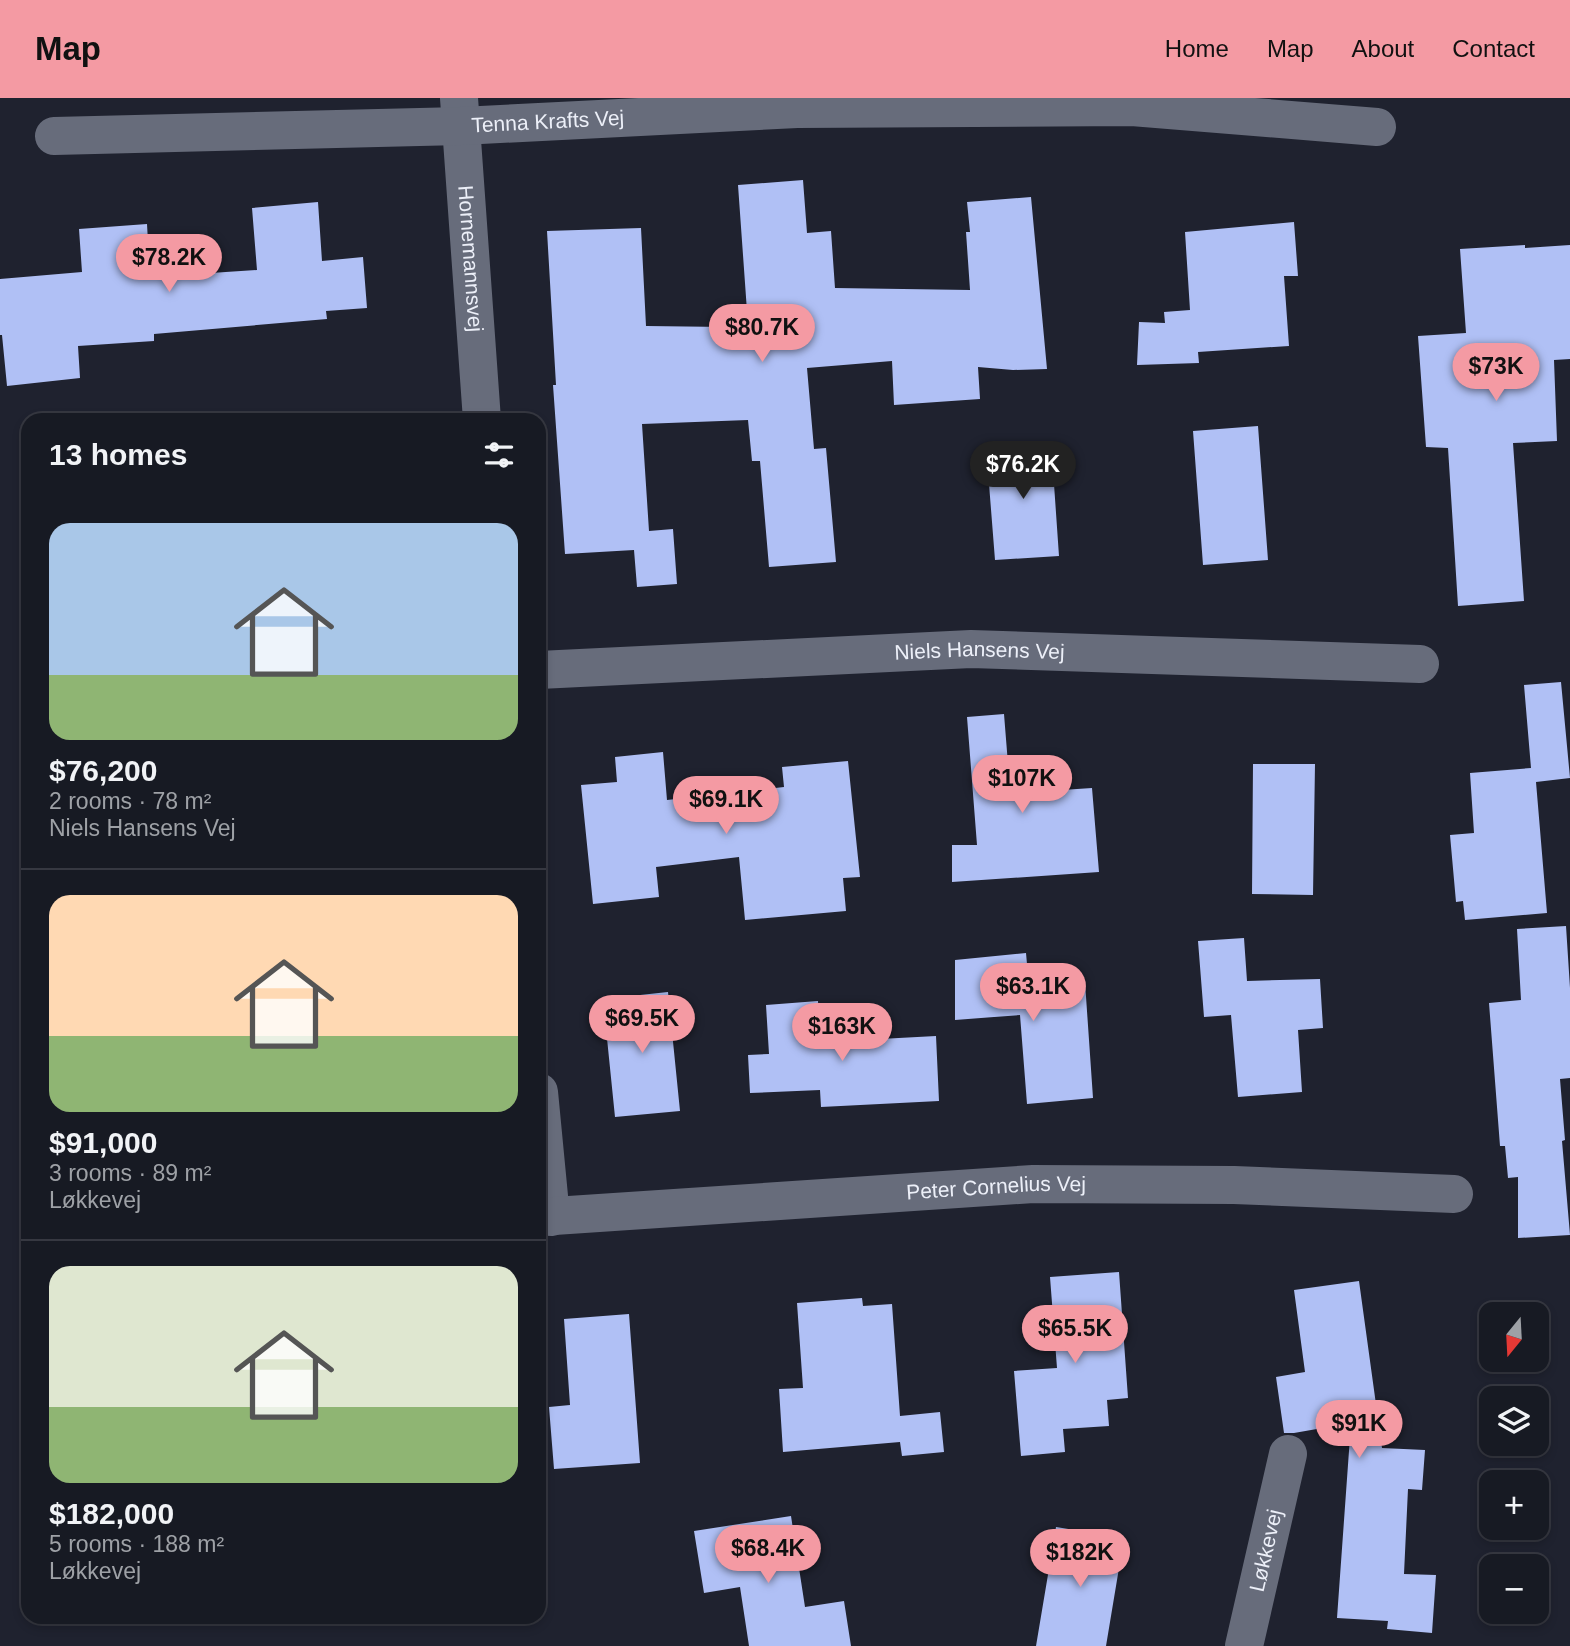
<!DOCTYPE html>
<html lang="en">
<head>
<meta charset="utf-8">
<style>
	:root { --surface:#171a23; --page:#242730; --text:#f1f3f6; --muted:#9ea1a6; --line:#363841; --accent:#f49aa3 }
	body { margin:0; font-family:Arial,sans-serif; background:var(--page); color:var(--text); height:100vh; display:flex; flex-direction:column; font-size:26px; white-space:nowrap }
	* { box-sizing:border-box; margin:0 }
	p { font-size:23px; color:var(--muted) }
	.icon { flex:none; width:38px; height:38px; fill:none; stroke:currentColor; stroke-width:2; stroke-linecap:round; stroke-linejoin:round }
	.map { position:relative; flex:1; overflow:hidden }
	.details { position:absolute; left:21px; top:315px; width:525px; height:1211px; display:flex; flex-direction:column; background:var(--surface); border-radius:21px; box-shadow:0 4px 10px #0003,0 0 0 2px var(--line) }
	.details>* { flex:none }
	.needle { width:46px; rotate:198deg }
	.tools { position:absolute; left:1479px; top:1204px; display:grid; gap:14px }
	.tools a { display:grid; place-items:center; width:70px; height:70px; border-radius:14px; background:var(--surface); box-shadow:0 4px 10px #0003,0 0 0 2px var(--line); font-size:35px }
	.price { position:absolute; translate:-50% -60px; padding:0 16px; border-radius:24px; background:var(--accent); color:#111; font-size:23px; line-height:46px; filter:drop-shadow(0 2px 4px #0008) }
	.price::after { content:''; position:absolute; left:50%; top:42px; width:21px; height:16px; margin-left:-10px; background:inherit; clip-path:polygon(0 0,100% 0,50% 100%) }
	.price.selected { background:#222; color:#fff }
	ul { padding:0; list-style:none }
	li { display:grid; align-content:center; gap:14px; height:371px; padding:0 28px }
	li+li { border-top:2px solid var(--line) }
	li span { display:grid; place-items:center; height:217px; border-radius:21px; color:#555 }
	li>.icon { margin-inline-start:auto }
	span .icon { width:126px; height:126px; fill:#fffc; stroke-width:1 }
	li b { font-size:30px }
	h2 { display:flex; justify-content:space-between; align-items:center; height:84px; padding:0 28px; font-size:30px }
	header { display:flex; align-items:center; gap:42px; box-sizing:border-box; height:98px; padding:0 35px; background:var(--accent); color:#111 }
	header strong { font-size:33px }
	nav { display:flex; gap:38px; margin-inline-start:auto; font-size:24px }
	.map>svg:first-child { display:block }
	.building { fill:#b0c0f5 }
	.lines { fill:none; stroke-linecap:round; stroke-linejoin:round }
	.minor { stroke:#676c7b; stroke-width:38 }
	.labels { text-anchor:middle; stroke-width:7; stroke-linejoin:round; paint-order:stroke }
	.street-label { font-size:21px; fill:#eceff8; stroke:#0b0c12 }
</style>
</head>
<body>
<header>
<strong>Map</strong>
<nav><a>Home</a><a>Map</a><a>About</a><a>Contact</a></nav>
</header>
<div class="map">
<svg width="1570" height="1548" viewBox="0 0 1570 1548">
	<rect width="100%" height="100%" fill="#1f222f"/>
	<path class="building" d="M 803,82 L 807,135 L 831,133 L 835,190 L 970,192 L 966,134 L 970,134 L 967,104 L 1031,99 L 1047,271 L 1013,272 L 978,269 L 980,301 L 894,307 L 892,263 L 807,270 L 814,351 L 826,350 L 836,464 L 769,469 L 760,363 L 752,363 L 748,322 L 642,326 L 649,433 L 673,431 L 677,486 L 637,489 L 634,452 L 565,456 L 553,287 L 556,287 L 547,133 L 641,130 L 646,228 L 726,229 L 725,215 L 747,213 L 738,87 Z
		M 318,104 L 322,163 L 363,159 L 367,210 L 326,213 L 327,221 L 154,236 L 154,243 L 78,248 L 80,280 L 7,288 L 2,237 L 0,237 L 0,181 L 82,174 L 79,131 L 147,126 L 150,179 L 257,172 L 252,110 Z
		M 1294,124 L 1298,178 L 1284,178 L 1289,248 L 1198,254 L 1199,265 L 1137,267 L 1139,224 L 1165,225 L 1164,214 L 1190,212 L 1185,134 Z
		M 1525,147 L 1525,150 L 1570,147 L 1570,261 L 1554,262 L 1557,343 L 1513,345 L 1524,503 L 1458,508 L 1448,350 L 1426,349 L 1418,238 L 1466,235 L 1460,151 Z
		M 1258,328 L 1268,462 L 1203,467 L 1193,333 Z
		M 1051,343 L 1059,458 L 995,462 L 986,348 Z
		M 1561,584 L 1570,680 L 1536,684 L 1547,815 L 1465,822 L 1463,803 L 1456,804 L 1450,737 L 1474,735 L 1470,675 L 1531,670 L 1524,587 Z
		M 1004,616 L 1008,666 L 1059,662 L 1062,692 L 1092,690 L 1099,774 L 952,784 L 952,747 L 977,747 L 967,619 Z
		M 663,654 L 667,702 L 784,689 L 782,669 L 848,663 L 860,779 L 843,780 L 846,813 L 745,822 L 739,759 L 656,769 L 659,799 L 593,806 L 581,687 L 617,684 L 615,659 Z
		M 1253,666 L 1315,666 L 1313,797 L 1252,796 Z
		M 1566,828 L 1570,890 L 1570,980 L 1560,981 L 1565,1042 L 1562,1043 L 1570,1137 L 1518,1140 L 1518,1079 L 1508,1080 L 1505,1048 L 1500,1048 L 1489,905 L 1521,902 L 1517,831 Z
		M 1244,840 L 1247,883 L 1320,881 L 1323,930 L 1298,932 L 1302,994 L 1238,999 L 1231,917 L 1204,919 L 1198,843 Z
		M 1026,855 L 1029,888 L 1085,884 L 1093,1000 L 1027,1006 L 1020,917 L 955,922 L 955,862 Z
		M 668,894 L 680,1013 L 615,1019 L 603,901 Z
		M 818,903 L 819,926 L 823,925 L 824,944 L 936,938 L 939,1003 L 821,1009 L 820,992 L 750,995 L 748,957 L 769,956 L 766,907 Z
		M 1119,1174 L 1128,1300 L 1107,1302 L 1109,1328 L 1063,1331 L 1065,1354 L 1021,1358 L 1014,1273 L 1057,1270 L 1050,1179 Z
		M 1359,1183 L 1382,1350 L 1425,1352 L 1422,1392 L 1408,1391 L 1404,1476 L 1436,1477 L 1432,1535 L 1387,1531 L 1388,1523 L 1337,1520 L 1351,1325 L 1294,1335 L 1284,1335 L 1276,1279 L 1305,1274 L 1294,1192 Z
		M 862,1200 L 863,1208 L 892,1206 L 900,1318 L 940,1314 L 944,1354 L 902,1358 L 900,1344 L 783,1354 L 779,1291 L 803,1290 L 797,1205 Z
		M 629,1216 L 640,1365 L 554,1371 L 549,1309 L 570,1307 L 564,1221 Z
		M 791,1418 L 805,1509 L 844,1503 L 851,1548 L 749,1548 L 740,1489 L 704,1495 L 694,1433 Z
		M 1056,1429 L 1124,1440 L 1106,1548 L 1036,1548 Z"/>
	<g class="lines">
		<g class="minor">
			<path id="s1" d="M 459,0 L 482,322"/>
			<path id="s2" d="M 54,38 L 461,28 L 797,11 L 1132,9 L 1377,29"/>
			<path id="s3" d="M 539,572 L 971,551 L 1420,566"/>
			<path d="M 539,994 L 551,1119"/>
			<path id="s4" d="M 539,1119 L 1033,1086 L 1234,1087 L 1454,1096"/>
			<path id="s5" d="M 1244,1548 L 1288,1356"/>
		</g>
	</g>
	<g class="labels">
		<g class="street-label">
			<text dy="7" stroke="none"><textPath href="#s2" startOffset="494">Tenna Krafts Vej</textPath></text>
			<text dy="7" stroke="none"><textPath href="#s1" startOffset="161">Hornemannsvej</textPath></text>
			<text dy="7" stroke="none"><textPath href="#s3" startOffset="441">Niels Hansens Vej</textPath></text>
			<text dy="7" stroke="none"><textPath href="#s4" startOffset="458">Peter Cornelius Vej</textPath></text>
			<text dy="7" stroke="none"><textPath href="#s5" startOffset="98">Løkkevej</textPath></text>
		</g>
	</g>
</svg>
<div class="tools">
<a><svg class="needle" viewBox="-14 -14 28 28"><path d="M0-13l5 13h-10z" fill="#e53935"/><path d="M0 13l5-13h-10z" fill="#9ea1a6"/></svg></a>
<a><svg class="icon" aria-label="layers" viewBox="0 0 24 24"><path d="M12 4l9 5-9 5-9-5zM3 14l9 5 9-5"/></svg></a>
<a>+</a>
<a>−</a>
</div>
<b class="price" style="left:169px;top:196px">$78.2K</b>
<b class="price" style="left:762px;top:266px">$80.7K</b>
<b class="price" style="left:1496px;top:305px">$73K</b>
<b class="price selected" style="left:1023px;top:403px">$76.2K</b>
<b class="price" style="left:1022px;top:717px">$107K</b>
<b class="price" style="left:726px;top:738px">$69.1K</b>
<b class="price" style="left:1033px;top:925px">$63.1K</b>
<b class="price" style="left:642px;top:957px">$69.5K</b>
<b class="price" style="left:842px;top:965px">$163K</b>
<b class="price" style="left:1075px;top:1267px">$65.5K</b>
<b class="price" style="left:1359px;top:1362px">$91K</b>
<b class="price" style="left:768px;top:1487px">$68.4K</b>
<b class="price" style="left:1080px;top:1491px">$182K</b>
<section class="details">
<h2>13 homes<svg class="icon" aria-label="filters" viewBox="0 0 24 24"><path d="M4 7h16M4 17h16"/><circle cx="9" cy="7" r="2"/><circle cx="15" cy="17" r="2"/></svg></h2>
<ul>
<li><span style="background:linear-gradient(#a9c7e8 70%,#8fb573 0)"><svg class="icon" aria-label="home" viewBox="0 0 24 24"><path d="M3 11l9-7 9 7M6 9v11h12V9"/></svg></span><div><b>$76,200</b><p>2 rooms · 78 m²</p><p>Niels Hansens Vej</p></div></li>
<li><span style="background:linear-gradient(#ffd9b3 65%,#8fb573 0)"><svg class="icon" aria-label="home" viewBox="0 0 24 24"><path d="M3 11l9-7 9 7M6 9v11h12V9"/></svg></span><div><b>$91,000</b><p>3 rooms · 89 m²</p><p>Løkkevej</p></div></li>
<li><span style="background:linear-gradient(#dfe7d0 65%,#8fb573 0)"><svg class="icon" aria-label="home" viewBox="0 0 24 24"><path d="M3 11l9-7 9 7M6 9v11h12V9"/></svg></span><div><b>$182,000</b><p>5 rooms · 188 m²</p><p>Løkkevej</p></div></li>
</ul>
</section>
</div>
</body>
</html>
